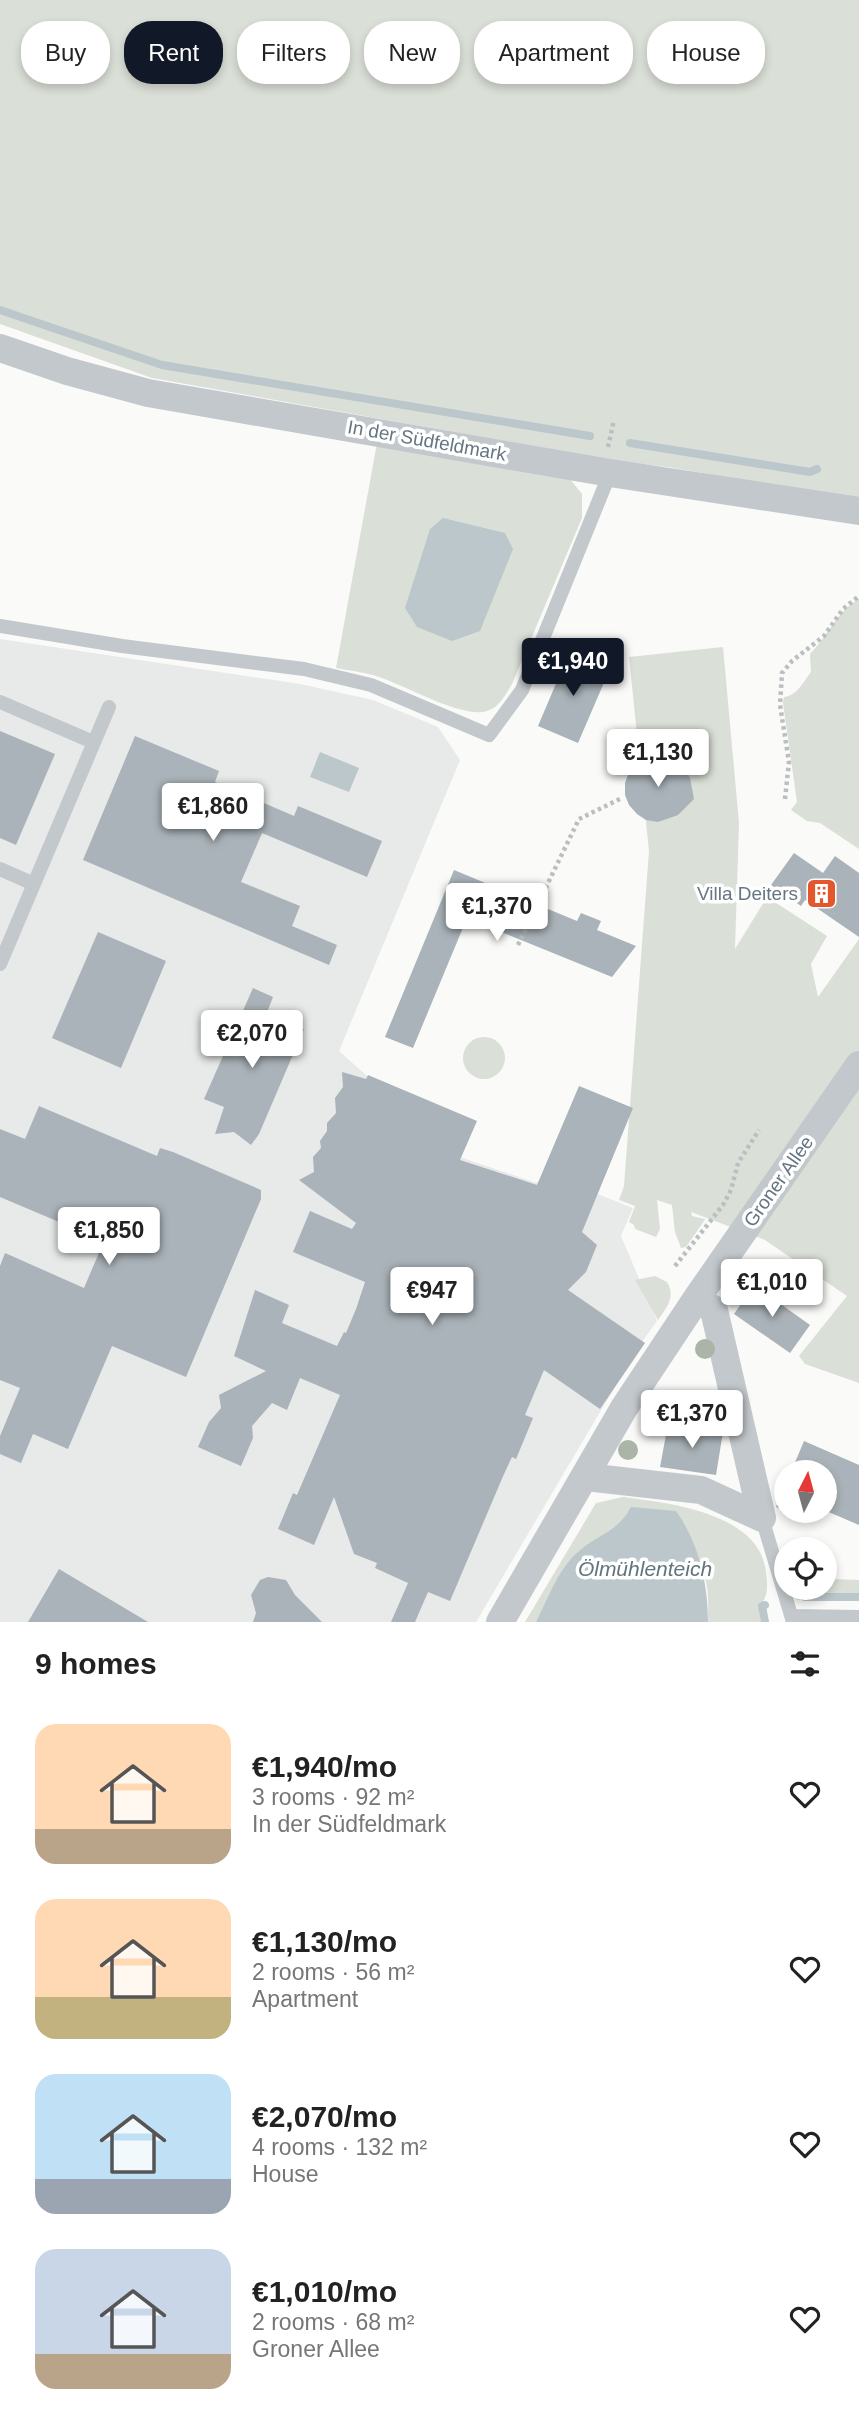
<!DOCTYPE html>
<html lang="en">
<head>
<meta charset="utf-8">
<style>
	:root { --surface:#fff; --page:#f2f2f2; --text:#222; --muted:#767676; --accent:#111827 }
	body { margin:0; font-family:Helvetica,sans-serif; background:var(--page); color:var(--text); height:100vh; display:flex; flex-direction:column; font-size:26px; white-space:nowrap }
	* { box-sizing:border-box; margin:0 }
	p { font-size:23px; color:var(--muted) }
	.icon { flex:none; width:38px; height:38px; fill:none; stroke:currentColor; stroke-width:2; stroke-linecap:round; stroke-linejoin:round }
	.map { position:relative; height:1622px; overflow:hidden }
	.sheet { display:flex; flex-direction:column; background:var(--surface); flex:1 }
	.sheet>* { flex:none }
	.guide { position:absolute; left:21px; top:21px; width:817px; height:63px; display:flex; gap:14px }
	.needle { width:46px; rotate:6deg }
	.controls { position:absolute; left:774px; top:1460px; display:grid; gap:14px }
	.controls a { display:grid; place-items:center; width:63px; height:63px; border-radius:50%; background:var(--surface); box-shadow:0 4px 10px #0003; font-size:35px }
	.price { position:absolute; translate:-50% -60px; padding:0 16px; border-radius:7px; background:#fff; color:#222; font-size:23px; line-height:46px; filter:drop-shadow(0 2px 4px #0008) }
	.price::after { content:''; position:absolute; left:50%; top:42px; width:21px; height:16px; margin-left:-10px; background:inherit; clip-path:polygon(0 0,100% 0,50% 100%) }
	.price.active { background:var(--accent); color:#fff }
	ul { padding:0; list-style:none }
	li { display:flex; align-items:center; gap:21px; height:175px; padding:0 35px }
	li span { display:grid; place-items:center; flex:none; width:196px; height:140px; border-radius:21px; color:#555 }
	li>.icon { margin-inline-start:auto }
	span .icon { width:84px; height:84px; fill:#fffc; stroke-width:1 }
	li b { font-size:30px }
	h2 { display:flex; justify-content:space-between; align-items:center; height:84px; padding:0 35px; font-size:30px }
	.pill { padding:0 24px; border-radius:28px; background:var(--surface); box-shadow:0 4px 10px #0003; font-size:24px; line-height:63px }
	.pill.active { background:var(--accent); color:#fff }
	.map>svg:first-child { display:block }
	.built { fill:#e8e9e9 }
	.green { fill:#dadfd7 }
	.water { fill:#bbc7cb }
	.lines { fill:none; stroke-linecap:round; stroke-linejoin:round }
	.stream { stroke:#bbc7cb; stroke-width:8 }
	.building { fill:#aab3b9 }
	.path { stroke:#bbbfc2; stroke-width:4.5; stroke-dasharray:3.5 3.5; stroke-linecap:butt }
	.service { stroke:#c3c8cc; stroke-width:14 }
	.minor { stroke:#c3c8cc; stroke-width:28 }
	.tree { fill:#aab4a7 }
	.labels { text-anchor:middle; stroke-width:7; stroke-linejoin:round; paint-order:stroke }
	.street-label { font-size:19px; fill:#657683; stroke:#fff }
	.poi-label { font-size:19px; fill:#657683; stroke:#fff; text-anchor:end }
	.water-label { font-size:21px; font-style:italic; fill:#60757c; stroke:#fff }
</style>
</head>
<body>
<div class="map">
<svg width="859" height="1622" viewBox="0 0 859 1622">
	<rect width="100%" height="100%" fill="#fafaf8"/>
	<path class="built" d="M 0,639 L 300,684 L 373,700 L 438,727 L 460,760 L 339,1051 L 457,1156 L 537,1183 L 544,1173 L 633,1208 L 621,1236 L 657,1321 L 639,1346 L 476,1622 L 0,1622 Z"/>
	<path class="green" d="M 0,0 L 859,0 L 859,500 L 668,467 L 617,461 L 152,378 L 0,324 Z
		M 377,443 L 570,479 L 582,494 L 582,518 L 512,684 C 505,695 500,707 487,711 C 463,719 404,685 379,677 C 365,672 350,671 336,668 Z
		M 859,599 L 859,849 L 820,823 L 807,821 L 791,810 L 797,802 L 783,703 L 784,697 C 797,696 804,681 811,672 L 810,654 C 827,637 837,611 859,599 Z
		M 723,647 L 739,823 L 735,949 L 767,897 L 827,936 L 811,964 L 818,997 L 859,939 L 859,1383 L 805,1364 L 799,1356 L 847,1296 L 765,1240 L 691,1212 L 692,1216 L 705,1219 L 704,1221 L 686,1247 L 681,1248 L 675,1232 L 672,1205 L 657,1200 L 660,1229 L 656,1237 L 635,1229 L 634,1225 L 629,1222 L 635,1206 L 619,1200 L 624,1186 L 649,851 L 629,657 Z
		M463 1058a21 21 0 1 1 42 0a21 21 0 1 1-42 0Z
		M 655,1276 L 667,1282 C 676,1297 667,1307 658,1320 L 635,1280 Z
		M 623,1497 C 669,1503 761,1513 766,1573 C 768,1590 768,1594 759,1609 L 761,1622 L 708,1622 C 708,1609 709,1594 706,1582 C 700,1561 692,1543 684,1523 L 623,1521 L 596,1541 L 562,1573 L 536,1622 L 525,1622 L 596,1503 Z
		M 832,1579 L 859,1580 L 859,1600 L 797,1600 C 806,1591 811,1587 824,1587 L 824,1583 Z"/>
	<path class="water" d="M 443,518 L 505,533 L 513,549 L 480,631 L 452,641 L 417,627 L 405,608 L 430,529 Z
		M 320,752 L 359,768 L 349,792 L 310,777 Z
		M 631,1507 L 676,1511 C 699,1543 708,1584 708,1622 L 536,1622 C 548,1599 558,1569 578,1552 C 598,1534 617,1533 631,1507 Z"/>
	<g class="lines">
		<path class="stream" d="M 0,310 L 162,365 L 590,436
			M 630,443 L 810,472 L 817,469
			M 805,1597 L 859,1597
			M 765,1622 L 762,1606 L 765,1605"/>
	</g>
	<path class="building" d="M 569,653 L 609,671 L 578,743 L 538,726 Z
		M 0,731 L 55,754 L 16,845 L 0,838 Z
		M 135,736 L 219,771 L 215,782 L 294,816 L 298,806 L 382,841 L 367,877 L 262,833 L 241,882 L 300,906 L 292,926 L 337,945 L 329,965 L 83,860 Z
		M 657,755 L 668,757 L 685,769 L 690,778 L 694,799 L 678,815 L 658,822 L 646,820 L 637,814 L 629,805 L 625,795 L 625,783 L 629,772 L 646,757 Z
		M 794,853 L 823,873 L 835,856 L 859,873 L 859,937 L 805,900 L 801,906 L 771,885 Z
		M 454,870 L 577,921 L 581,913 L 601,921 L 597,930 L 636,946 L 612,977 L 467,918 L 413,1048 L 385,1037 Z
		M 98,932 L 166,961 L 121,1068 L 52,1038 Z
		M 253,988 L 273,997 L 264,1020 L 283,1026 L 288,1031 L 304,1029 L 259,1134 L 251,1145 L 234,1132 L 215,1134 L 224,1107 L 204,1099 Z
		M 342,1072 L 366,1079 L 368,1075 L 477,1121 L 460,1160 L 537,1185 L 579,1086 L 633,1108 L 582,1232 L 597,1245 L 586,1272 L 568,1290 L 645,1343 L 600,1409 L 544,1370 L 525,1415 L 533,1418 L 516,1459 L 512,1457 L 504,1474 L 450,1601 L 428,1592 L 415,1622 L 391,1622 L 408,1583 L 375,1568 L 377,1563 L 354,1554 L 334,1497 L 314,1545 L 278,1529 L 293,1493 L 297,1495 L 340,1395 L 300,1378 L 287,1410 L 272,1403 L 252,1426 L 253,1438 L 241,1466 L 198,1447 L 209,1422 L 221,1408 L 219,1395 L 266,1371 L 234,1356 L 255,1290 L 289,1305 L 282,1323 L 337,1346 L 344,1332 L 346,1333 L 356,1309 L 365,1282 L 293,1252 L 310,1211 L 352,1229 L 356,1223 L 299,1180 L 314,1172 L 313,1157 L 321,1148 L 320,1141 L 327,1131 L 327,1123 L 336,1113 L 335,1098 L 343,1087 Z
		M 39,1106 L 157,1156 L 160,1148 L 173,1152 L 261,1190 L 261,1199 L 186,1377 L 112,1346 L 68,1449 L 33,1434 L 21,1463 L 0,1454 L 0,1436 L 20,1388 L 0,1380 L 0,1266 L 5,1253 L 84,1288 L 104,1241 L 0,1197 L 0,1129 L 25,1139 Z
		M 754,1285 L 810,1325 L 790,1353 L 734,1314 Z
		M 668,1424 L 723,1432 L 716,1475 L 660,1467 Z
		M 804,1441 L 859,1465 L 859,1525 L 824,1510 L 824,1472 L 791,1472 Z
		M 786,1483 L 786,1510 L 817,1510 L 812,1522 L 776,1507 Z
		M 59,1569 L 148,1622 L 28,1622 Z
		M 268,1577 L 286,1580 L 295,1595 L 322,1622 L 253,1622 L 256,1613 L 251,1595 L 260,1580 Z"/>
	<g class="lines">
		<path class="path" d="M 608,447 L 614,420
			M 785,799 L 789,762 L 780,705 L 782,673 L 792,661 L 824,636 L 843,609 L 859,596
			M 518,945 L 579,819 L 622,798
			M 675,1266 L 723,1205 L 731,1190 L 738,1163 L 759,1130"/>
		<path class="service" d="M 0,626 L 122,646 L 304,669 L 371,685 L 489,735 L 522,690 L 610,473
			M 0,702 L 93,742
			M 0,869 L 34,884
			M 0,964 L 109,707
			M 762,1518 L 793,1622
			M 792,1616 L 859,1617"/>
		<path class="minor" d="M 0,348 L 67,371 L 148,393 L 610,473 L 859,511
			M 586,1477 L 701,1490 L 762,1518 L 714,1310 L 697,1298
			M 500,1622 L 624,1408 L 697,1298 L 859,1065"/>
	</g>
	<g class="tree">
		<circle cx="705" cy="1349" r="10"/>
		<circle cx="628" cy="1450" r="10"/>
	</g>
	<defs>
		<symbol id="building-square" viewBox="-11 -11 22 22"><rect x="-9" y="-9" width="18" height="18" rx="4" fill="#e4572e" stroke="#fff"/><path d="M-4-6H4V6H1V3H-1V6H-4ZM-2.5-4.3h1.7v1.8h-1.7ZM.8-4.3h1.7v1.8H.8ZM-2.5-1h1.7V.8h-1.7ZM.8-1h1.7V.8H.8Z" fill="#fff"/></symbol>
	</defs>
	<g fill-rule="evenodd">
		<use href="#building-square" x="804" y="876" width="35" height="35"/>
	</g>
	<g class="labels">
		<g class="street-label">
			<text transform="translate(427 440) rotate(10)" y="7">In der Südfeldmark</text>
			<text transform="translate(778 1181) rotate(-55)" y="7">Groner Allee</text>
		</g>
		<g class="poi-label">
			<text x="798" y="900">Villa Deiters</text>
		</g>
		<g class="water-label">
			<text x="645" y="1576">Ölmühlenteich</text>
		</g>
	</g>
</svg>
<div class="controls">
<a><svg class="needle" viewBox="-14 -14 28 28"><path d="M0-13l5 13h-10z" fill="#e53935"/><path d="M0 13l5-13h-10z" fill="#767676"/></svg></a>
<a><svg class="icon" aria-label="locate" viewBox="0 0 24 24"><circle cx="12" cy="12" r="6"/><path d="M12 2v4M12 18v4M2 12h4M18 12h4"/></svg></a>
</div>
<b class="price active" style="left:573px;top:698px">€1,940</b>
<b class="price" style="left:658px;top:789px">€1,130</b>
<b class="price" style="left:213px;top:843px">€1,860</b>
<b class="price" style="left:497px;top:943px">€1,370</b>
<b class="price" style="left:252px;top:1070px">€2,070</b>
<b class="price" style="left:109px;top:1267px">€1,850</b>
<b class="price" style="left:772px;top:1319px">€1,010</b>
<b class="price" style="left:432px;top:1327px">€947</b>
<b class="price" style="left:692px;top:1450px">€1,370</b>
<div class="guide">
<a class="pill">Buy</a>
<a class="pill active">Rent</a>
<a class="pill">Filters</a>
<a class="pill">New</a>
<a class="pill">Apartment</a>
<a class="pill">House</a>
</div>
</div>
<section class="sheet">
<h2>9 homes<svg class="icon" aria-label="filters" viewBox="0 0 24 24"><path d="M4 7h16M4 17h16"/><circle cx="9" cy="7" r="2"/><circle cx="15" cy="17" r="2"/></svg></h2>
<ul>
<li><span style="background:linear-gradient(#ffd9b3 75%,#b9a48a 0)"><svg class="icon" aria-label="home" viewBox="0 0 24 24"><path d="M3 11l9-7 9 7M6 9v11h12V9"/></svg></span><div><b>€1,940/mo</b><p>3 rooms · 92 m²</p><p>In der Südfeldmark</p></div><svg class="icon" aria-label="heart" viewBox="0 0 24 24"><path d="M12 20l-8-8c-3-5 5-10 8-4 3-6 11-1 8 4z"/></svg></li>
<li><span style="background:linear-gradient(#ffd9b3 70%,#c2b280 0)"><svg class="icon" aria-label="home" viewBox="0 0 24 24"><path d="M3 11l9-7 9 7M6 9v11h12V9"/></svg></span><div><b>€1,130/mo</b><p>2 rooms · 56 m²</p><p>Apartment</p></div><svg class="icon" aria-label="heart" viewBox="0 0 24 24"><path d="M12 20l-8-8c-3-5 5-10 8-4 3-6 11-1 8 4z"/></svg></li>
<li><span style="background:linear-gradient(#bfe0f5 75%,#9aa5b1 0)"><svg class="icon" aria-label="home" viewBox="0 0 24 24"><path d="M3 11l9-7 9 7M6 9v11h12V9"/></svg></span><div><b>€2,070/mo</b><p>4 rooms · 132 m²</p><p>House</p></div><svg class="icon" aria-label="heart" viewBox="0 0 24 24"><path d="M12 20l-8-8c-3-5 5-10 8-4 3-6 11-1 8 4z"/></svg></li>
<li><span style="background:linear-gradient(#c9d6e8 75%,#b9a48a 0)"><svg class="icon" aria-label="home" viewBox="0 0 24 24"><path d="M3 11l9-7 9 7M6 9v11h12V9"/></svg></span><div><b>€1,010/mo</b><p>2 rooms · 68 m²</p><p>Groner Allee</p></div><svg class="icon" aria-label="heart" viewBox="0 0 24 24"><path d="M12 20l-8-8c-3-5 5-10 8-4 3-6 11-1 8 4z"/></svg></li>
</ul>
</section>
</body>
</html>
